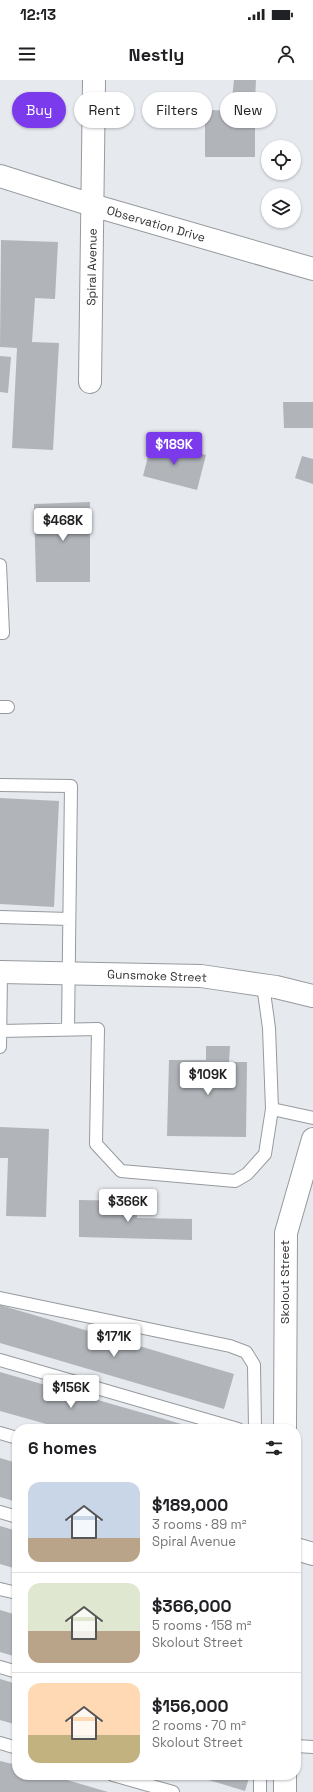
<!DOCTYPE html>
<html lang="en">
<head>
<meta charset="utf-8">
<style>
	:root { --surface:#fff; --page:#f2f2f2; --text:#202124; --muted:#757577; --line:#e0e0e0; --accent:#7c3aed }
	body { margin:0; font-family:"Space Grotesk",sans-serif; background:var(--page); color:var(--text); height:100vh; display:flex; flex-direction:column; font-size:15px; white-space:nowrap }
	* { box-sizing:border-box; margin:0 }
	p { font-size:13px; color:var(--muted) }
	.icon { flex:none; width:22px; height:22px; fill:none; stroke:currentColor; stroke-width:2; stroke-linecap:round; stroke-linejoin:round }
	.map { position:relative; flex:1; overflow:hidden }
	.sheet { position:absolute; left:12px; top:1344px; width:289px; height:356px; display:flex; flex-direction:column; background:var(--surface); border-radius:16px; box-shadow:0 1px 3px #0004 }
	.sheet>* { flex:none }
	.hud { position:absolute; left:12px; top:12px; width:289px; height:36px; display:flex; gap:8px }
	.controls { position:absolute; left:261px; top:60px; display:grid; gap:8px }
	.controls a { display:grid; place-items:center; width:40px; height:40px; border-radius:50%; background:var(--surface); box-shadow:0 1px 3px #0004; font-size:20px }
	.price { position:absolute; translate:-50% -34px; padding:0 9px; border-radius:4px; background:#fff; color:#222; font-size:13px; line-height:26px; filter:drop-shadow(0 1px 2px #0008) }
	.price::after { content:''; position:absolute; left:50%; top:24px; width:12px; height:9px; margin-left:-6px; background:inherit; clip-path:polygon(0 0,100% 0,50% 100%) }
	.price.on { background:var(--accent); color:#fff }
	ul { padding:0; list-style:none }
	li { display:flex; align-items:center; gap:12px; height:100px; padding:0 16px }
	li+li { border-top:1px solid var(--line) }
	li span { display:grid; place-items:center; flex:none; width:112px; height:80px; border-radius:12px; color:#555 }
	li>.icon { margin-inline-start:auto }
	span .icon { width:48px; height:48px; fill:#fffc; stroke-width:1 }
	li b { font-size:17px }
	h2 { display:flex; justify-content:space-between; align-items:center; height:48px; padding:0 16px; font-size:17px }
	.tag { padding:0 14px; border-radius:18px; background:var(--surface); box-shadow:0 1px 3px #0004; font-size:14px; line-height:36px }
	.tag.on { background:var(--accent); color:#fff }
	.status { display:flex; justify-content:space-between; align-items:center; height:28px; padding:0 20px; background:var(--surface); direction:ltr }
	.status svg { height:11px; fill:currentColor }
	header { display:flex; justify-content:space-between; align-items:center; height:52px; padding:0 16px; background:var(--surface); font-size:18px; font-weight:600 }
	.map>svg:first-child { display:block }
	.building { fill:#b1b5ba }
	.lines { fill:none; stroke-linecap:round; stroke-linejoin:round }
	.service-casing { stroke:#969a9e; stroke-width:14 }
	.minor-casing { stroke:#969a9e; stroke-width:24 }
	.service { stroke:#fff; stroke-width:12 }
	.minor { stroke:#fff; stroke-width:22 }
	.labels { text-anchor:middle; stroke-width:3.5; stroke-linejoin:round; paint-order:stroke }
	.street-label { font-size:12px; fill:#2e2f31; stroke:#fff }
</style>
</head>
<body>
<div class="status"><b>12:13</b><svg viewBox="0 0 49 12"><path d="M0 12V9h3v3zM5 12V6h3v6zM10 12V3h3v9zM15 12V0h3v12zM26 1h20v11H26zM47 4h2v5h-2z"/></svg></div>
<header><svg class="icon" aria-label="menu" viewBox="0 0 24 24"><path d="M4 6h16M4 12h16M4 18h16"/></svg>Nestly<svg class="icon" aria-label="person" viewBox="0 0 24 24"><circle cx="12" cy="8" r="4"/><path d="M4 21q1-7 8-7t8 7"/></svg></header>
<div class="map">
<svg width="313" height="1712" viewBox="0 0 313 1712">
	<rect width="100%" height="100%" fill="#e6eaef"/>
	<path class="building" d="M 234,0 L 256,0 L 255,21 L 232,19 Z
		M 205,30 L 255,31 L 255,77 L 205,77 Z
		M 1,160 L 58,162 L 55,219 L 35,218 L 32,262 L 59,263 L 53,370 L 12,368 L 17,268 L 0,267 Z
		M 0,276 L 11,277 L 8,313 L 0,312 Z
		M 283,322 L 313,322 L 313,348 L 284,348 Z
		M 152,361 L 206,375 L 197,410 L 143,396 Z
		M 302,376 L 313,379 L 313,404 L 295,398 Z
		M 90,422 L 90,502 L 36,502 L 34,424 Z
		M 0,718 L 59,721 L 54,827 L 0,824 Z
		M 206,966 L 230,966 L 229,982 L 247,982 L 246,1057 L 167,1056 L 169,980 L 206,980 Z
		M 0,1047 L 49,1049 L 46,1137 L 6,1136 L 8,1078 L 0,1078 Z
		M 79,1120 L 137,1121 L 137,1138 L 192,1139 L 192,1160 L 79,1157 Z
		M 0,1225 L 234,1294 L 224,1329 L 0,1263 Z
		M 0,1292 L 199,1349 L 64,1349 L 0,1331 Z
		M 0,1378 L 17,1383 L 17,1422 L 0,1417 Z
		M 0,1446 L 17,1451 L 17,1489 L 0,1484 Z
		M 0,1530 L 17,1535 L 17,1577 L 0,1572 Z
		M 0,1599 L 17,1604 L 17,1645 L 0,1640 Z
		M 0,1681 L 17,1685 L 17,1695 L 50,1695 L 108,1712 L 0,1712 Z
		M 192,1695 L 250,1695 L 245,1711 Z"/>
	<g class="lines">
		<defs>
			<path id="service" d="M 0,485 L 3,553 L 0,553
				M 0,627 L 8,627
				M 0,705 L 71,706 L 68,949
				M 0,837 L 69,839
				M 263,905 L 269,948 L 272,1029
				M 0,951 L 98,949 L 96,1064 L 121,1091 L 235,1101 L 247,1094 L 265,1074 L 272,1029 L 313,1038
				M 0,967 L 1,892
				M 0,1218 L 230,1266 L 246,1272 L 254,1285 L 255,1349
				M 0,1280 L 238,1349
				M 0,1353 L 17,1358
				M 0,1432 L 17,1437
				M 0,1509 L 17,1513
				M 0,1587 L 17,1592
				M 0,1663 L 17,1668
				M 296,1666 L 313,1667
				M 113,1695 L 173,1712
				M 260,1712 L 260,1695"/>
			<path id="minor" d="M 0,96 L 92,125 L 313,189
				M 90,302 L 94,0
				M 0,892 L 201,896 L 276,907 L 313,916
				M 285,1349 L 286,1153 L 313,1059
				M 296,1469 L 313,1474
				M 285,1695 L 285,1712"/>
		</defs>
		<use href="#service" class="service-casing"/>
		<use href="#minor" class="minor-casing"/>
		<use href="#service" class="service"/>
		<use href="#minor" class="minor"/>
	</g>
	<g class="labels">
		<g class="street-label">
			<text transform="translate(156 144) rotate(16)" y="4">Observation Drive</text>
			<text transform="translate(92 187) rotate(-89)" y="4">Spiral Avenue</text>
			<text transform="translate(157 896) rotate(2)" y="4">Gunsmoke Street</text>
			<text transform="translate(285 1202) rotate(-90)" y="4">Skolout Street</text>
		</g>
	</g>
</svg>
<div class="controls">
<a><svg class="icon" aria-label="locate" viewBox="0 0 24 24"><circle cx="12" cy="12" r="6"/><path d="M12 2v4M12 18v4M2 12h4M18 12h4"/></svg></a>
<a><svg class="icon" aria-label="layers" viewBox="0 0 24 24"><path d="M12 4l9 5-9 5-9-5zM3 14l9 5 9-5"/></svg></a>
</div>
<b class="price on" style="left:174px;top:386px">$189K</b>
<b class="price" style="left:63px;top:462px">$468K</b>
<b class="price" style="left:208px;top:1016px">$109K</b>
<b class="price" style="left:128px;top:1143px">$366K</b>
<b class="price" style="left:114px;top:1278px">$171K</b>
<b class="price" style="left:71px;top:1329px">$156K</b>
<div class="hud">
<a class="tag on">Buy</a>
<a class="tag">Rent</a>
<a class="tag">Filters</a>
<a class="tag">New</a>
</div>
<section class="sheet">
<h2>6 homes<svg class="icon" aria-label="filters" viewBox="0 0 24 24"><path d="M4 7h16M4 17h16"/><circle cx="9" cy="7" r="2"/><circle cx="15" cy="17" r="2"/></svg></h2>
<ul>
<li><span style="background:linear-gradient(#c9d6e8 70%,#b9a48a 0)"><svg class="icon" aria-label="home" viewBox="0 0 24 24"><path d="M3 11l9-7 9 7M6 9v11h12V9"/></svg></span><div><b>$189,000</b><p>3 rooms · 89 m²</p><p>Spiral Avenue</p></div></li>
<li><span style="background:linear-gradient(#dfe7d0 60%,#b9a48a 0)"><svg class="icon" aria-label="home" viewBox="0 0 24 24"><path d="M3 11l9-7 9 7M6 9v11h12V9"/></svg></span><div><b>$366,000</b><p>5 rooms · 158 m²</p><p>Skolout Street</p></div></li>
<li><span style="background:linear-gradient(#ffd9b3 65%,#c2b280 0)"><svg class="icon" aria-label="home" viewBox="0 0 24 24"><path d="M3 11l9-7 9 7M6 9v11h12V9"/></svg></span><div><b>$156,000</b><p>2 rooms · 70 m²</p><p>Skolout Street</p></div></li>
</ul>
</section>
</div>
</body>
</html>
